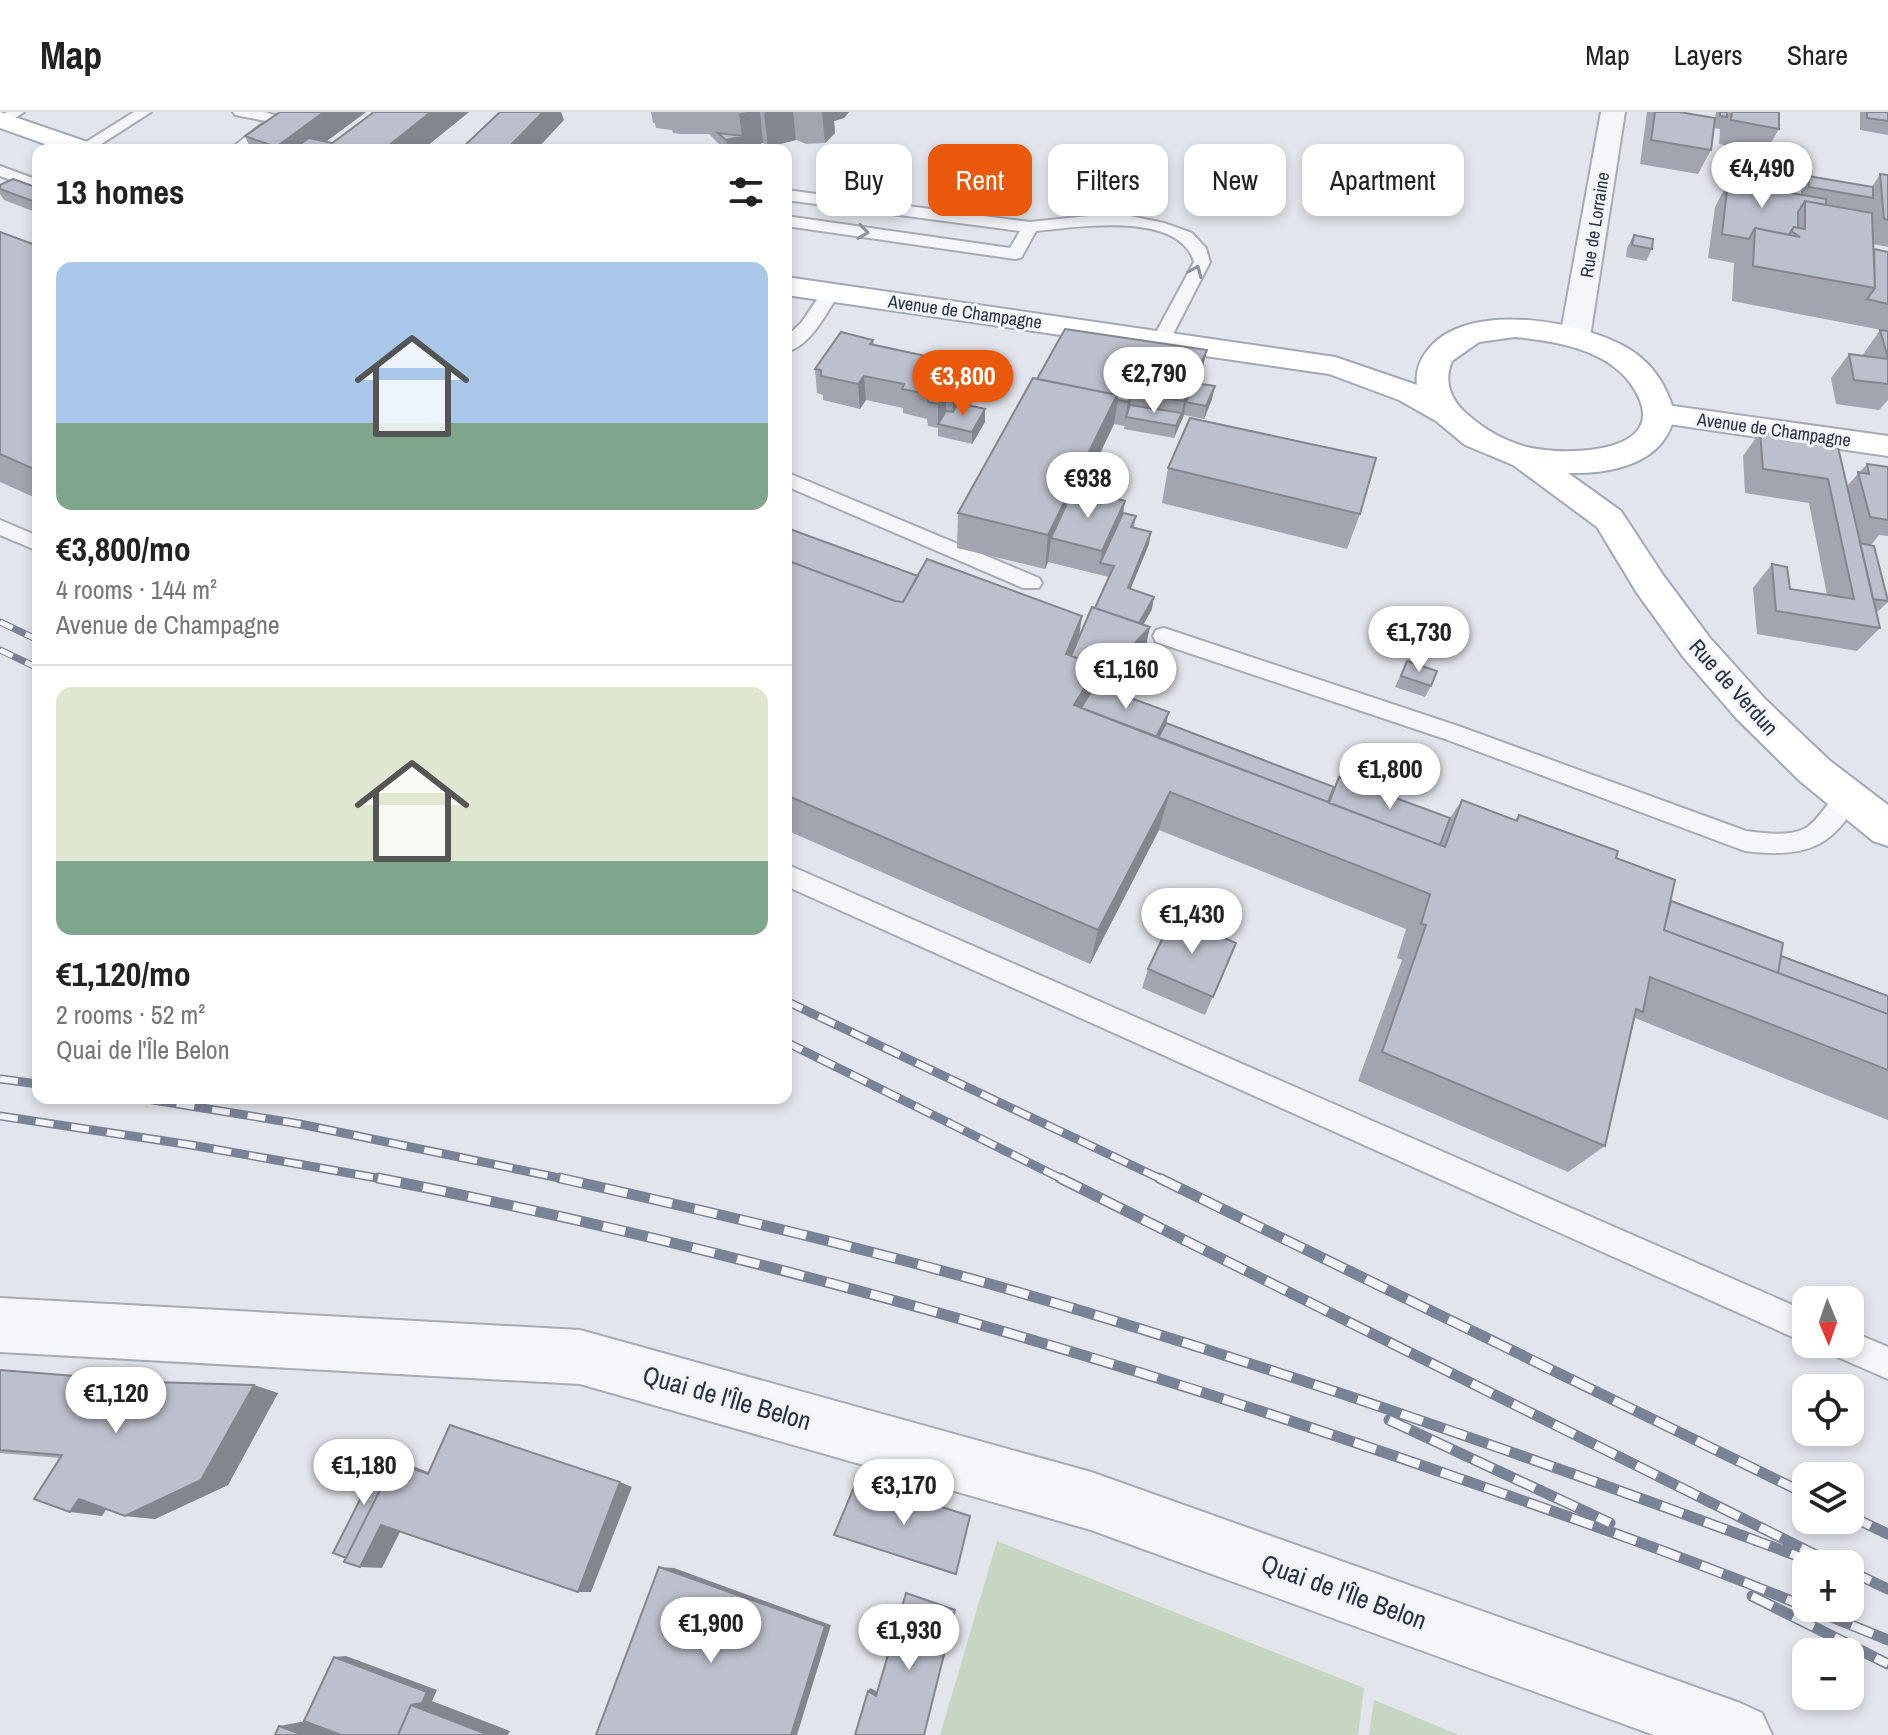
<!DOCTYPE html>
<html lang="en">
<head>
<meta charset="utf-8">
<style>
	:root { --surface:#fff; --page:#f6f6f6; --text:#222; --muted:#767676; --line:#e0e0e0; --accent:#ea580c }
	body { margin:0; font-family:"Archivo Narrow",sans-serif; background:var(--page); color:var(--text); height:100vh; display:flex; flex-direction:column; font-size:30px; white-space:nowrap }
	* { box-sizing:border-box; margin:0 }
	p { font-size:26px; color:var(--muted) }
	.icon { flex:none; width:44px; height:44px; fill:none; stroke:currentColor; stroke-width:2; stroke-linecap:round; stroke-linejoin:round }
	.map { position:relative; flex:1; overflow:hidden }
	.drawer { position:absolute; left:32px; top:32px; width:760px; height:960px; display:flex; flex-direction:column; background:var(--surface); border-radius:16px; box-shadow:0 4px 12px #0003 }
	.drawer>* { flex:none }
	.top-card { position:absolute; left:816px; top:32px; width:760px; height:72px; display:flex; gap:16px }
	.needle { width:52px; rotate:178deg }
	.fabs { position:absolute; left:1792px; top:1174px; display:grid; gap:16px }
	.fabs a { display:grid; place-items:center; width:72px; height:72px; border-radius:16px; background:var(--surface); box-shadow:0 4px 12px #0003; font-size:40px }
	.price { position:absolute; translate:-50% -68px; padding:0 18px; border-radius:28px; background:#fff; color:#222; font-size:26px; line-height:52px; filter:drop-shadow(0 2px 4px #0008) }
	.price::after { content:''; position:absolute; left:50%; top:48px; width:24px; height:18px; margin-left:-12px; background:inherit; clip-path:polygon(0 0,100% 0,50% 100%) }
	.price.selected { background:var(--accent); color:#fff }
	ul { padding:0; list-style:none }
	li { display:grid; align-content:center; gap:16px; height:424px; padding:0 24px }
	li+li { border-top:2px solid var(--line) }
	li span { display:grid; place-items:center; height:248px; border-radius:16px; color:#555 }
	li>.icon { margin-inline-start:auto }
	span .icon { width:144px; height:144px; fill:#fffc; stroke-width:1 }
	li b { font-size:34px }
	h2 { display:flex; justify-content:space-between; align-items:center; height:96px; padding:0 24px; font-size:34px }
	.tag { padding:0 28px; border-radius:16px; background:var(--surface); box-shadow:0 4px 12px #0003; font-size:28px; line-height:72px }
	.tag.selected { background:var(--accent); color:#fff }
	header { display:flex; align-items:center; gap:48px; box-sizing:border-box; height:112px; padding:0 40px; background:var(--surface); border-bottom:2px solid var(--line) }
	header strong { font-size:38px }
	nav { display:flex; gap:44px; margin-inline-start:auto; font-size:28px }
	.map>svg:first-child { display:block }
	.green { fill:#c6d6c2 }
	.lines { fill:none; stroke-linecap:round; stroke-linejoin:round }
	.service-casing { stroke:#a6abb6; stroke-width:4 }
	.minor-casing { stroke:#a6abb6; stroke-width:4 }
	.secondary-casing { stroke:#a6abb6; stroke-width:4 }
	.primary-casing { stroke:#a0a8b8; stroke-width:4 }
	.service { fill:#f5f6f9; fill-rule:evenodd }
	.minor { fill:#f5f6f9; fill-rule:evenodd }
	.secondary { fill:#fff; fill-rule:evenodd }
	.primary { fill:#fff; fill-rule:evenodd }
	.rail-far2-casing { stroke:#7a8296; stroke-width:7 }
	.rail-far1-casing { stroke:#7a8296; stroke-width:9 }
	.rail-casing { stroke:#7a8296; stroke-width:11 }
	.rail-far2 { stroke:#f2f4f8; stroke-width:5; stroke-dasharray:14; stroke-linecap:butt }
	.rail-far1 { stroke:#f2f4f8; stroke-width:6; stroke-dasharray:18; stroke-linecap:butt }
	.rail { stroke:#f2f4f8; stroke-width:8; stroke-dasharray:23; stroke-linecap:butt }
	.wall { fill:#a2a5af; fill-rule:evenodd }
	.shaded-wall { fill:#84868f }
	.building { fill:#bcc0cc; stroke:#84868f; stroke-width:2 }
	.oneway { stroke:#8e939f }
	.labels { text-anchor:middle; stroke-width:6; stroke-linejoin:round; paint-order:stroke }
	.far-street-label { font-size:18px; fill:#283045; stroke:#f2f4f8 }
	.street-label { font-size:22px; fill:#283045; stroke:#f2f4f8 }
	.near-street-label { font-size:26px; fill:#283045; stroke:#f2f4f8 }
</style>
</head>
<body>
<header>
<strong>Map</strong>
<nav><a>Map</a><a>Layers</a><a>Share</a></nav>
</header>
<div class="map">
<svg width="1888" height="1623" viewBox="0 0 1888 1623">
	<rect width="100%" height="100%" fill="#e2e5eb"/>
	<path class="green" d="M 997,1429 L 1364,1576 L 1358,1623 L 940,1623 Z
		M 1374,1588 L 1459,1623 L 1369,1623 Z"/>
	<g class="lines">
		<defs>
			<path id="service" d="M 7,0 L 24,0 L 7,12 L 0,13 L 0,4 Z
				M 134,0 L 151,0 L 92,38 L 75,37 Z
				M 233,0 L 265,0 L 286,7 L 247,38 L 229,38 L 266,9 L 235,3 Z
				M 0,54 L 38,68 L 38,78 L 0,64 Z
				M 786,78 L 1030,110 L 1088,104 L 1130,104 L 1164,111 L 1192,121 L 1206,136 L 1210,150 L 1170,228 L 1161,233 L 1152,228 L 1194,150 C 1179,98 1077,115 1036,119 L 1021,146 L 1015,147 L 786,114 L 786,104 L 1010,136 L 1020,119 L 786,88 Z
				M 831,175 L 840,180 C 827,200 811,234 786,240 L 786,225 L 801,211 L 825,176 Z
				M 786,360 L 1039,466 L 1042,471 L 1039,476 L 1023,476 L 786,374 Z
				M 0,408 L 38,424 L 38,439 L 0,423 Z
				M 1164,516 L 1461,615 L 1746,719 C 1764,721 1786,725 1804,717 C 1824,707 1833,670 1857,678 L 1860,685 C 1833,738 1801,746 1745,739 L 1445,627 L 1156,530 L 1153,524 L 1156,518 Z
				M 786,752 L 1806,1199 L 1806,1231 L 786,774 Z
				M 1850,1219 L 1888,1235 L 1888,1267 L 1833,1243 L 1828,1232 L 1850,1232 Z"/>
			<path id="minor" d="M 1601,0 L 1625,0 L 1590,225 L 1586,231 L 1575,234 L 1564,231 L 1560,225 Z
				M 0,1186 L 580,1218 L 1091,1360 L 1740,1591 L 1762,1601 L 1772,1623 L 1654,1623 L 1091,1418 L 580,1272 L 0,1240 Z"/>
			<path id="secondary" d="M 1659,292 L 1888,324 L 1888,344 L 1648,309 L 1643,302 L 1648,295 Z"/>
			<path id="primary" d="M 0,0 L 96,33 L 100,38 L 62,38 L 0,16 Z
				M 786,165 L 1335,245 L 1417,273 C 1415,257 1421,245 1431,234 C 1473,189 1582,209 1629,237 C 1647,248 1660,264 1668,283 C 1676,300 1675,313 1663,329 C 1643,356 1600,362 1568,361 L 1621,399 L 1663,463 L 1710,526 L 1765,587 L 1829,648 L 1888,693 L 1888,734 L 1873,729 L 1801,670 L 1737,607 L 1684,546 L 1637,481 L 1597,415 L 1513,353 L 1465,333 L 1436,309 L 1399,288 L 1329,262 L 786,183 ZM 1515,225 C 1555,229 1606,237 1631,272 C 1680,342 1567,345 1527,335 C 1505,329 1485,318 1468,303 C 1451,289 1443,270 1452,249 L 1479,230 Z"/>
		</defs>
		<use href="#service" class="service-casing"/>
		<use href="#minor" class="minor-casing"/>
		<use href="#secondary" class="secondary-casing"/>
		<use href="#primary" class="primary-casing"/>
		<use href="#service" class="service"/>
		<use href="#minor" class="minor"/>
		<use href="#secondary" class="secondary"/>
		<use href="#primary" class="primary"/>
		<defs>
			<path id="rail-far2" d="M 0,510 L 38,528
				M 0,538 L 38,556"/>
			<path id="rail-far1" d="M 786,889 L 1163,1068
				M 786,930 L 1064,1068
				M 0,967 L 38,972
				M 141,986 L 300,1012 L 569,1068
				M 0,1004 L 191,1033 L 388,1068"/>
			<path id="rail" d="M 378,1066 C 729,1135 1074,1233 1412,1350 C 1544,1396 1676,1441 1806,1495
				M 560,1066 C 706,1099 853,1133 997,1174 C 1275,1254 1548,1351 1819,1452
				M 1060,1066 L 1834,1452
				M 1159,1066 L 1806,1382
				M 1389,1308 L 1610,1411
				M 1850,1404 L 1888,1422
				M 1850,1459 L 1888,1477
				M 1752,1484 L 1888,1552
				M 1809,1496 L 1888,1528"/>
		</defs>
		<use href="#rail-far2" class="rail-far2-casing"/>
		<use href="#rail-far1" class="rail-far1-casing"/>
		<use href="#rail" class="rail-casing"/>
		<use href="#rail-far2" class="rail-far2"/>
		<use href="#rail-far1" class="rail-far1"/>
		<use href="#rail" class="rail"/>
	</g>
	<path class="wall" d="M 280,0 L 366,0 L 325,30 L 332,31 L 374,0 L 469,0 L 422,38 L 251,38 L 245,24 Z
		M 651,0 L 849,0 L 844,6 L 834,9 L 835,21 L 825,31 L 806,32 L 796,28 L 768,35 L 763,31 L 738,38 L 725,38 L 709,22 L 680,22 L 673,21 L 672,18 L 656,16 L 655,11 L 653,11 Z
		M 1647,0 L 1679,0 L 1715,6 L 1716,0 L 1779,0 L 1779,17 L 1765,41 L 1719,32 L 1720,17 L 1714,16 L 1711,38 L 1698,62 L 1640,52 Z
		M 1860,0 L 1888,0 L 1888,23 L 1860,18 Z
		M 1880,62 L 1888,63 L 1888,135 L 1873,132 L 1874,137 L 1888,140 L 1888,288 L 1879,298 L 1836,292 L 1831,266 L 1849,242 L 1862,244 L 1880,218 L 1887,219 L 1732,189 L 1734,151 L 1708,146 L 1715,95 L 1728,70 L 1801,83 L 1801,76 L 1808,64 L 1872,75 ZM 1826,92 L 1865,99 L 1865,100 L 1826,93 Z
		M 0,73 L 38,76 L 38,101 L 4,88 L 0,82 Z
		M 0,120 L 38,134 L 38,387 L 0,370 Z
		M 1634,123 L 1652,137 L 1646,149 L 1626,145 L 1627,136 Z
		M 873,228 L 874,233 L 975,274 L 964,293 L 985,310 L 972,332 L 938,324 L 938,316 L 928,314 L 927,307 L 903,301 L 903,296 L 866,288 L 860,297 L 823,288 L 823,283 L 817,281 L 815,257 Z
		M 1207,238 L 1201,262 L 1198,271 L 1212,287 L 1204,307 L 1184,303 L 1174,326 L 1124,317 L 1125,312 L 1124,314 L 1114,312 L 1083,378 L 1125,389 L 1123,401 L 1136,404 L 1134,415 L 1149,432 L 1130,477 L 1152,497 L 1143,513 L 1145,538 L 1108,578 L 1169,600 L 1166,611 L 1334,675 L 1339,665 L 1450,706 L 1462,688 L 1515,708 L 1519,703 L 1616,746 L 1671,789 L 1781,844 L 1888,884 L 1888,1008 L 1635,906 L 1605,1034 L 1568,1060 L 1358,969 L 1402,848 L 1397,846 L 1406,817 L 1159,718 L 1090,852 L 786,718 L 786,409 L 787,416 L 1079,525 L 1095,496 L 1109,465 L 1048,450 L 1045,457 L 957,436 L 958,401 L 1037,267 Z
		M 1760,320 L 1847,374 L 1867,352 L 1888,355 L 1888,424 L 1879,423 L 1871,433 L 1888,490 L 1876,501 L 1880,516 L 1857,539 L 1757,522 L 1753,476 L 1772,452 L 1790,477 L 1827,483 L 1809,391 L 1745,381 L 1743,344 Z
		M 1168,356 L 1360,402 L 1347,437 L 1162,391 Z
		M 1407,549 L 1431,574 L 1425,585 L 1395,575 Z
		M 1236,831 L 1205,903 L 1142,876 L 1148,857 Z
		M 0,1258 L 278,1281 L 228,1373 L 155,1407 L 125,1404 L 106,1397 L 102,1404 L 60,1346 L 0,1341 Z
		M 970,1404 L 955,1463 L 834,1423 Z"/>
	<path class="shaded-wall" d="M 324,0 L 366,0 L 315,38 L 277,38 L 276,35 Z
		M 431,0 L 469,0 L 422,38 L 383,38 Z
		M 543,0 L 561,0 L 564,8 L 536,38 L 506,38 Z
		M 746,0 L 760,0 L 763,31 L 738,38 L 728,38 L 726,28 L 742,24 L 739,2 Z
		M 766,0 L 793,0 L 796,28 L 768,35 L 764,1 Z
		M 822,0 L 849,0 L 844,6 L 834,9 L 835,21 L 825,31 Z
		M 1207,238 L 1201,262 L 1189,291 L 1186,290 L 1184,303 L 1179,314 L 1184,289 Z
		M 976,250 L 975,274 L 953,313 L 953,288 Z
		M 864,264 L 866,288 L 860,297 L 858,272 Z
		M 1215,274 L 1212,287 L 1204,307 L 1206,294 Z
		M 1132,281 L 1128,305 L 1126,305 L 1124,314 L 1128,290 Z
		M 1117,283 L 1118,288 L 1114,312 L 1111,318 L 1059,428 L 1051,426 L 1048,450 L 1045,457 L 1048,423 Z
		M 946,287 L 946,311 L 938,312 L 938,292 Z
		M 985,297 L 985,310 L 972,332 L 972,320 Z
		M 1182,301 L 1179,314 L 1174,326 L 1176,314 Z
		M 1125,389 L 1121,413 L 1100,451 L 1102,439 Z
		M 1151,420 L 1149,432 L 1126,488 L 1128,476 Z
		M 1154,485 L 1152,497 L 1131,534 L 1133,522 Z
		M 1082,504 L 1076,546 L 1066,542 Z
		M 1150,515 L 1145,538 L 1091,595 L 1095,573 Z
		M 1098,554 L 1091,595 L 1079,615 L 1074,593 Z
		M 1169,600 L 1163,623 L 1147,641 Z
		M 1170,680 L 1159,718 L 1090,852 L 1098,818 Z
		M 254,1273 L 278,1281 L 228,1373 L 155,1407 L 125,1404 Z
		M 382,1344 L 392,1346 L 446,1367 L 402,1416 L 382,1456 L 360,1455 Z
		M 620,1370 L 632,1375 L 591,1480 L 578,1480 Z
		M 79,1387 L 110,1391 L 102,1404 L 70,1400 Z
		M 659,1455 L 674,1456 L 831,1513 L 797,1623 L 791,1623 Z
		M 346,1544 L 437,1578 L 432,1589 L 510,1619 L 508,1623 L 489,1623 L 411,1593 L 334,1545 Z
		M 870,1576 L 878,1580 L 876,1584 L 868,1579 Z
		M 317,1607 L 360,1623 L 303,1623 L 279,1614 Z"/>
	<path class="building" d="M 280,0 L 324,0 L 276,35 L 245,24 Z
		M 374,0 L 431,0 L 383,38 L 323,38 Z
		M 500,0 L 543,0 L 506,38 L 474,38 L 462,36 Z
		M 1655,0 L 1679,0 L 1715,6 L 1711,38 L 1651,28 Z
		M 1720,0 L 1727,0 L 1727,5 L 1720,4 Z
		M 1732,0 L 1779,0 L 1779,17 L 1731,8 Z
		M 1867,0 L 1888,0 L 1888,9 L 1867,6 Z
		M 718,21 L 743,24 L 726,28 Z
		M 309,26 L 332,31 L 323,38 L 292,38 Z
		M 1880,62 L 1888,63 L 1888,108 L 1884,107 Z
		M 1808,64 L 1873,75 L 1873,86 L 1809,75 Z
		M 13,67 L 38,76 L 38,91 L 0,77 L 0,73 Z
		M 1728,70 L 1826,87 L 1826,93 L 1805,89 L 1798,100 L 1798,116 L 1794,115 L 1789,123 L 1755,116 L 1749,127 L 1722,122 Z
		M 1805,89 L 1872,101 L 1875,176 L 1753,154 L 1755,116 L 1800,125 L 1791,119 L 1794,115 L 1805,117 Z
		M 0,120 L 38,134 L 38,359 L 0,342 Z
		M 1634,123 L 1653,127 L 1652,137 L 1632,133 Z
		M 1874,137 L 1888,140 L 1888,192 L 1867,187 L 1875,176 Z
		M 1065,217 L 1207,238 L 1184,289 L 1132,281 L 1128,290 L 1118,288 L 1115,294 L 1117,283 L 1037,267 Z
		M 1880,218 L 1888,219 L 1888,246 Z
		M 841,220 L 873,228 L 870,232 L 940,247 L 943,242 L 976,250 L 953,288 L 946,287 L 938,292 L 928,290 L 927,282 L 902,277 L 904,272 L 864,264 L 858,272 L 821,264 L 821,258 L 815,257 Z
		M 1849,242 L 1888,247 L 1888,272 L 1854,268 Z
		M 1033,266 L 1117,283 L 1048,423 L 958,401 Z
		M 1195,271 L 1215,274 L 1206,294 L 1186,290 Z
		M 958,291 L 985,297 L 972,320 L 938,312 L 946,299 L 953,300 Z
		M 1130,293 L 1182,301 L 1176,314 L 1126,305 Z
		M 1190,306 L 1376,346 L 1360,402 L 1168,356 Z
		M 1760,320 L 1837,331 L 1880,516 L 1776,499 L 1772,452 L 1787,455 L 1790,477 L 1854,487 L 1828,367 L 1763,357 Z
		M 1867,352 L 1888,355 L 1888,408 L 1870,405 L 1858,360 L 1869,362 Z
		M 1074,376 L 1125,389 L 1102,439 L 1051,426 Z
		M 1123,401 L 1136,404 L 1131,415 L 1151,420 L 1128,476 L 1154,485 L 1139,511 L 1095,496 L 1114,454 L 1100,451 Z
		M 787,416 L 918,464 L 903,490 L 895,489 L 786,448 Z
		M 1860,431 L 1874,434 L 1888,489 L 1873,487 Z
		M 927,447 L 1082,504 L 1066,542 L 1098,554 L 1074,593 L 1445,735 L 1462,688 L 1517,709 L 1519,703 L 1618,739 L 1616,746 L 1675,768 L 1664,818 L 1888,902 L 1888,958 L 1650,865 L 1643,900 L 1636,897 L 1605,1034 L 1382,940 L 1426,813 L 1421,812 L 1430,782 L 1170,680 L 1098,818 L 786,683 L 786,448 L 895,489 L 903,490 Z
		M 1092,495 L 1150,515 L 1095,573 L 1098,554 L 1071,544 Z
		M 1407,549 L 1437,559 L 1431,574 L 1401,564 Z
		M 1095,573 L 1169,600 L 1156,625 L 1081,596 Z
		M 1166,611 L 1334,675 L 1328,690 L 1158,626 Z
		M 1339,665 L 1450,706 L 1440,733 L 1329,691 Z
		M 1671,789 L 1783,831 L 1778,861 L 1664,818 Z
		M 1173,804 L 1236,831 L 1213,885 L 1148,857 Z
		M 1781,844 L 1888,884 L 1888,902 L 1778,861 Z
		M 0,1258 L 151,1270 L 254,1273 L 201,1368 L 125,1404 L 79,1387 L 70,1400 L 34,1387 L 62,1343 L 0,1338 Z
		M 450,1313 L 620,1370 L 578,1480 L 381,1413 L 360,1455 L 344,1450 L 394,1350 L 428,1362 Z
		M 382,1344 L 404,1352 L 394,1350 L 346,1446 L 333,1441 Z
		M 857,1368 L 970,1404 L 956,1462 L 834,1423 Z
		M 659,1455 L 825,1514 L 791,1623 L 596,1623 Z
		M 906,1481 L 955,1498 L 924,1623 L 855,1623 L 868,1579 L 876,1584 Z
		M 334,1545 L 427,1580 L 422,1591 L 411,1593 L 398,1623 L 341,1623 L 304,1609 Z
		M 411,1593 L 489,1623 L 398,1623 Z
		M 279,1614 L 303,1623 L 275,1623 Z"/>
	<defs><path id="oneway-chevron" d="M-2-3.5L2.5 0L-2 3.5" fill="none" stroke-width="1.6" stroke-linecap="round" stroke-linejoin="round" transform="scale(2)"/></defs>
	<g class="oneway">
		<use href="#oneway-chevron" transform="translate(863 120) rotate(8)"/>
		<use href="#oneway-chevron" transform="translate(1196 159) rotate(-67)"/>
	</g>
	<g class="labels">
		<g class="far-street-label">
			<text transform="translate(1595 113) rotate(-81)" y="6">Rue de Lorraine</text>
			<text transform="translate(965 200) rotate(8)" y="6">Avenue de Champagne</text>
			<text transform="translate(1774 318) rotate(8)" y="6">Avenue de Champagne</text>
		</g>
		<g class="street-label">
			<text transform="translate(1734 575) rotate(48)" y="8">Rue de Verdun</text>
		</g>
		<g class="near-street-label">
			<text transform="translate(727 1286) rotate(16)" y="9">Quai de l'Île Belon</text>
			<text transform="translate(1344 1480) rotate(20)" y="9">Quai de l'Île Belon</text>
		</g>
	</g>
</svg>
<div class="fabs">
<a><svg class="needle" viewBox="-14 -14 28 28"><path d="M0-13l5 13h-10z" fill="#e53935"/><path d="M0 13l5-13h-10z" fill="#767676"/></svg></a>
<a><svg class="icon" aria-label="locate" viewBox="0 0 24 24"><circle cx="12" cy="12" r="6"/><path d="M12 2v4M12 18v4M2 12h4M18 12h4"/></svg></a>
<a><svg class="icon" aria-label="layers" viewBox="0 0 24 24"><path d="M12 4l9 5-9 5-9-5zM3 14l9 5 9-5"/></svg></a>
<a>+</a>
<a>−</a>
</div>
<b class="price" style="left:1762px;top:98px">€4,490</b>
<b class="price" style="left:1154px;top:303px">€2,790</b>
<b class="price selected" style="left:963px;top:306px">€3,800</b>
<b class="price" style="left:1088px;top:408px">€938</b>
<b class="price" style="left:1419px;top:562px">€1,730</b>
<b class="price" style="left:1126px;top:599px">€1,160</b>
<b class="price" style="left:1390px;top:699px">€1,800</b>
<b class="price" style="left:1192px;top:844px">€1,430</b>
<b class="price" style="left:116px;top:1323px">€1,120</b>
<b class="price" style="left:364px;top:1395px">€1,180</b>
<b class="price" style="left:904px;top:1415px">€3,170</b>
<b class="price" style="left:711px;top:1553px">€1,900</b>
<b class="price" style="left:909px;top:1560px">€1,930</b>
<div class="top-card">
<a class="tag">Buy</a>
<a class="tag selected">Rent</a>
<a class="tag">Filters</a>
<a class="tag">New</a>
<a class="tag">Apartment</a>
</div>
<section class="drawer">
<h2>13 homes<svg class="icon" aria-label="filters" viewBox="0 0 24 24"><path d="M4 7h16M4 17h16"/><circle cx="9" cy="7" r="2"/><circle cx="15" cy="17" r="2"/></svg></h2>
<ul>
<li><span style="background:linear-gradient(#a9c7e8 65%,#7fa58c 0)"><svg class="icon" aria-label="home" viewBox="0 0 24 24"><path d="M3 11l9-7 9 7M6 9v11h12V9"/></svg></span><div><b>€3,800/mo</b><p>4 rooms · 144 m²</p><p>Avenue de Champagne</p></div></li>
<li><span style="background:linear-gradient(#dfe7d0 70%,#7fa58c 0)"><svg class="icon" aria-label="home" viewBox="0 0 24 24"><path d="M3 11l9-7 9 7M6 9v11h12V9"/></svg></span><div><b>€1,120/mo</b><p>2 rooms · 52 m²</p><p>Quai de l'Île Belon</p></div></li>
</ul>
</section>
</div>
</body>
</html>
